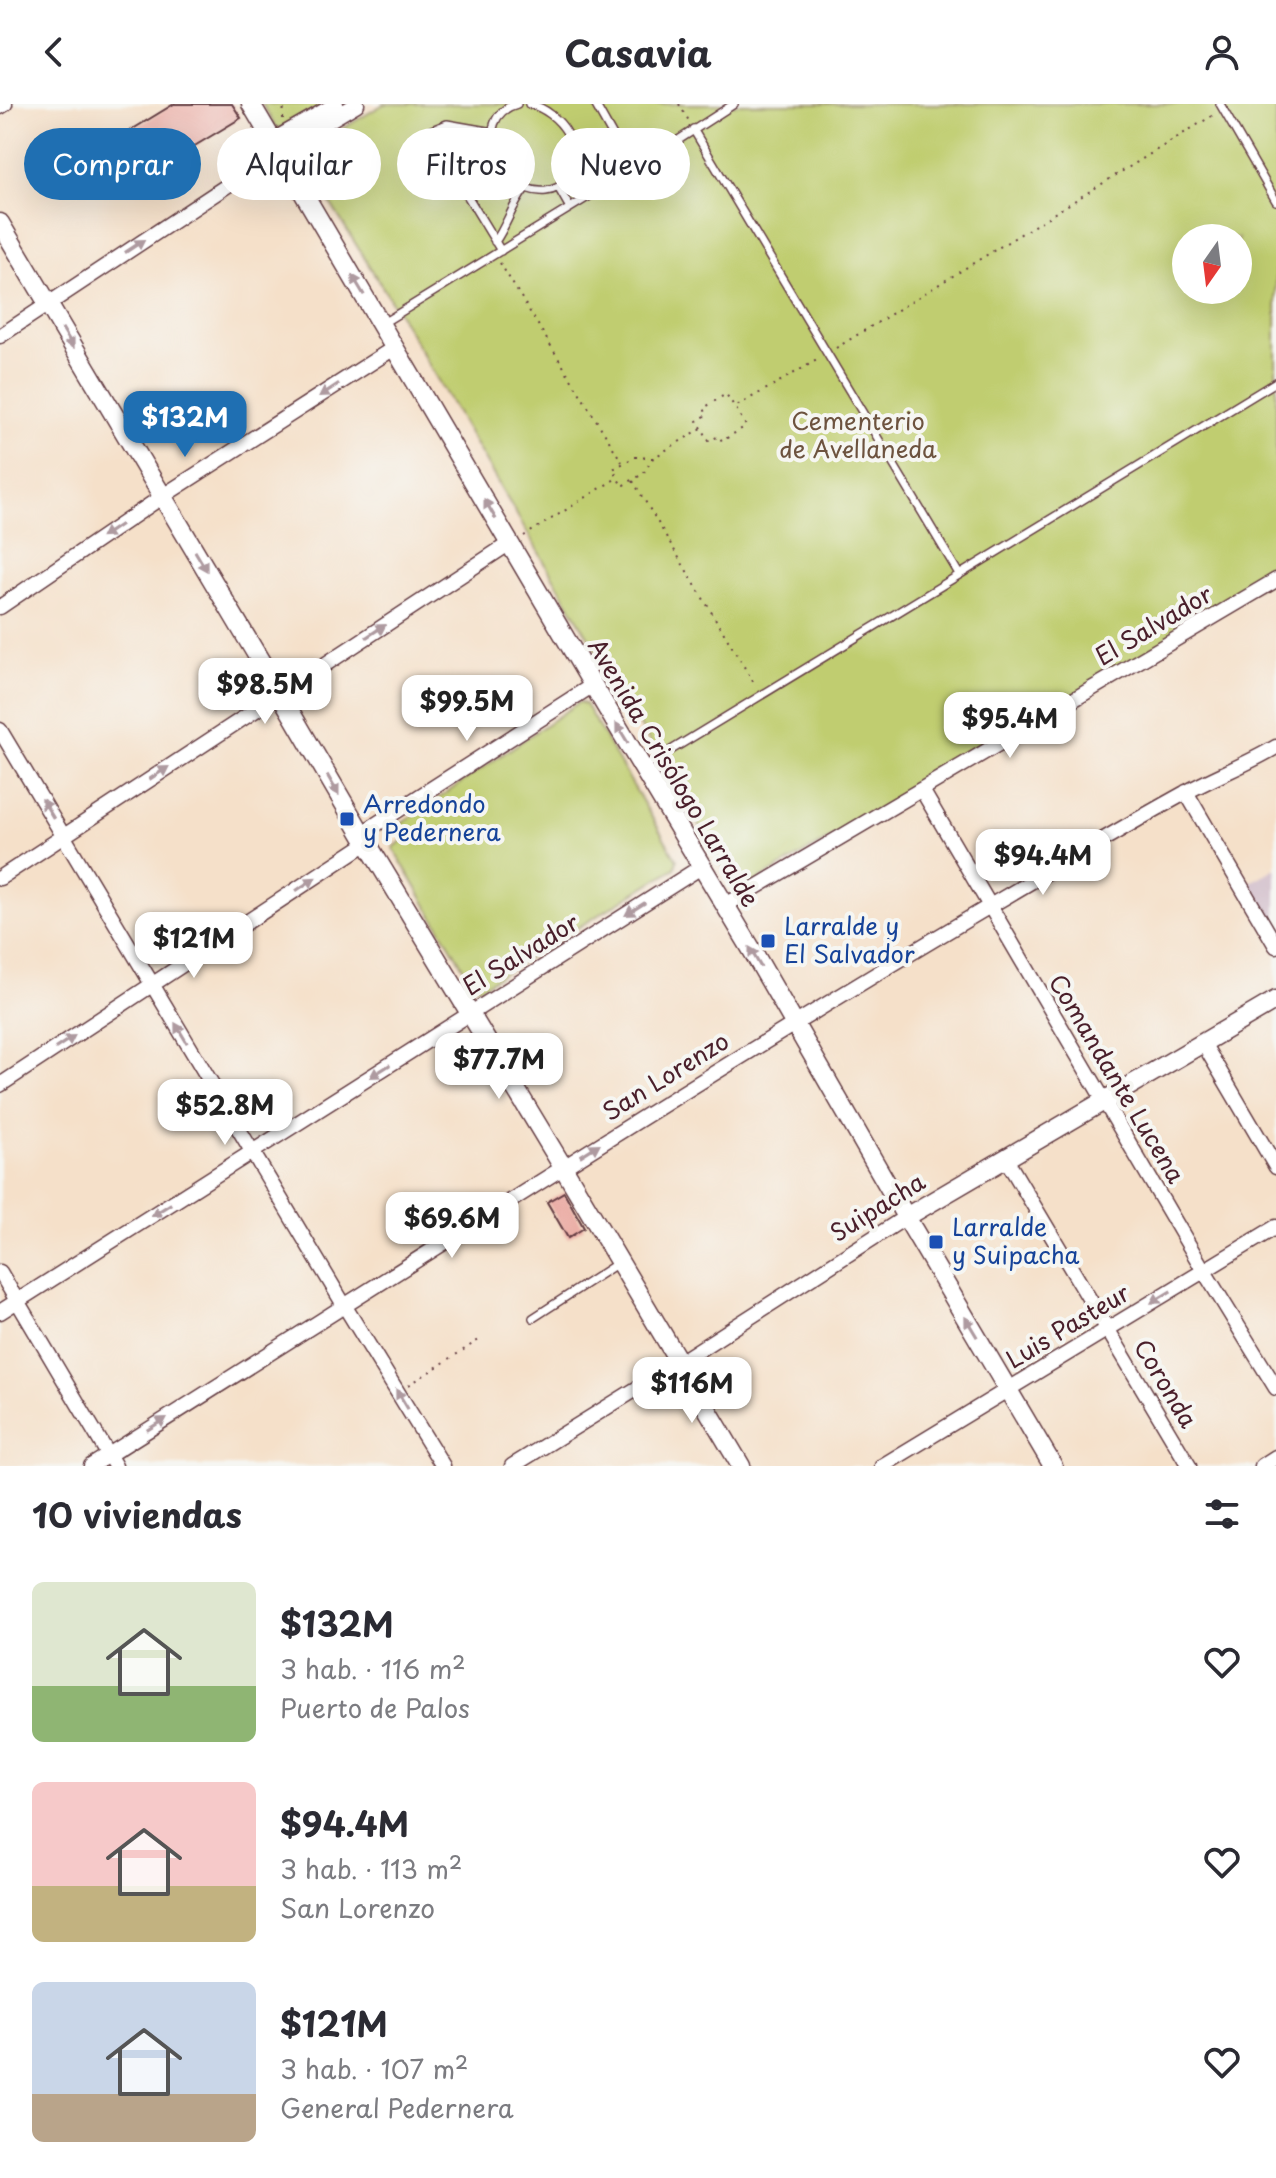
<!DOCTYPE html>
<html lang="es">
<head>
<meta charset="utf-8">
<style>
	:root { --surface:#fff; --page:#f2f2f3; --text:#2b2b33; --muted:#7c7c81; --accent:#1f6fb2 }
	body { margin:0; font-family:"Playpen Sans",sans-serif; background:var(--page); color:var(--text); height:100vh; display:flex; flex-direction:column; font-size:30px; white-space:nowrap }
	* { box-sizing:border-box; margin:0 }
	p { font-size:26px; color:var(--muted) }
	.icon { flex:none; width:44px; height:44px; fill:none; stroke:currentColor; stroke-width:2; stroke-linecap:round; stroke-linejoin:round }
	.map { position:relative; height:1362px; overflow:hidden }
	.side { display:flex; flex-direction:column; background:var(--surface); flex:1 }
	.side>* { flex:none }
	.banner { position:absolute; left:24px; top:24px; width:800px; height:72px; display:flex; gap:16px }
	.needle { width:52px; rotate:194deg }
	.tools { position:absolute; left:1172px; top:120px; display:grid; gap:16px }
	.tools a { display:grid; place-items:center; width:80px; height:80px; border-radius:50%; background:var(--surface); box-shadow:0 8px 32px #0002; font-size:40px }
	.price { position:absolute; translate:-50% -68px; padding:0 18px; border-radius:16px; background:#fff; color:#222; font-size:26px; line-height:52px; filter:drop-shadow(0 2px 4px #0008) }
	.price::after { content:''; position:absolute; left:50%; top:48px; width:24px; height:18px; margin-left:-12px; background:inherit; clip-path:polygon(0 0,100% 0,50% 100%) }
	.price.selected { background:var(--accent); color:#fff }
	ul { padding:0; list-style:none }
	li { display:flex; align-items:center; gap:24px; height:200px; padding:0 32px }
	li span { display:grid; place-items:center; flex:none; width:224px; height:160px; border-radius:12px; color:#555 }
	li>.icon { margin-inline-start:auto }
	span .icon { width:96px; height:96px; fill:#fffc; stroke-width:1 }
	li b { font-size:34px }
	h2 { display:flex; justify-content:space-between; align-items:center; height:96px; padding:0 32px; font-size:34px }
	.pill { padding:0 28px; border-radius:36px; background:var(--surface); box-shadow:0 8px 32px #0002; font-size:28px; line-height:72px }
	.pill.selected { background:var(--accent); color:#fff }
	header { display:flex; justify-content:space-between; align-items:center; height:104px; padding:0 32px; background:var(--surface); font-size:36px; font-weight:700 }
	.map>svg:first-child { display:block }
	.industrial { fill:#d1bdca }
	.green { fill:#c0cd6f; stroke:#85764d; stroke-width:2; fill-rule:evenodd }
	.building { fill:#ebafa7 }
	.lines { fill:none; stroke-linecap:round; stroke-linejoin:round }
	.service-casing { stroke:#643c43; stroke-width:10 }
	.minor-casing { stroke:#643c43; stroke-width:17 }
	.tertiary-casing { stroke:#643c43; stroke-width:21 }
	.path { stroke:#643c43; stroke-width:2; stroke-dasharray:2 6; stroke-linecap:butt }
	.service { stroke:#fff; stroke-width:7 }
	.minor { stroke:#fff; stroke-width:14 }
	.tertiary { stroke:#fff; stroke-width:18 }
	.oneway { fill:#ae9aa0 }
	.transit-dot { fill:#1a4fb4; stroke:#f6f6f2; stroke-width:3 }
	.labels { text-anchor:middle; stroke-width:8; stroke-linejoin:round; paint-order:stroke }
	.park-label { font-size:24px; fill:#6d533f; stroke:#f6f6f2 }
	.street-label { font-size:24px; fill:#4a1f2b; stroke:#f6f6f2 }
	.transit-label { font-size:24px; fill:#164399; stroke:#f6f6f2; text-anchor:start }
</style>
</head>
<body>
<header><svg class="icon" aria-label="back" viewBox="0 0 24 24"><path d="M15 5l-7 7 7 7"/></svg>Casavia<svg class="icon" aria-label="person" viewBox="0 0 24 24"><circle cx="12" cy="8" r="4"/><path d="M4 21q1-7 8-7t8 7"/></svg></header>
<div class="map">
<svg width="1276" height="1362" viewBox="0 0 1276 1362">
	<rect width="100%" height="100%" fill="#f6f6f2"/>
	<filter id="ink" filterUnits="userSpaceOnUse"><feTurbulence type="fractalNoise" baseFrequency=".0125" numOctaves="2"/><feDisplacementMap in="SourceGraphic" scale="16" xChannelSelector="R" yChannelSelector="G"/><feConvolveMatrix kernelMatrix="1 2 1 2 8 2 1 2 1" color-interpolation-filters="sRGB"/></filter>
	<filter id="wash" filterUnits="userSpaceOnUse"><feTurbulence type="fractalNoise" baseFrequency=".006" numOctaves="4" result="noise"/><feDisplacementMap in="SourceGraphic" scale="32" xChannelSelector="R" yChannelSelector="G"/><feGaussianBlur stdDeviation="1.8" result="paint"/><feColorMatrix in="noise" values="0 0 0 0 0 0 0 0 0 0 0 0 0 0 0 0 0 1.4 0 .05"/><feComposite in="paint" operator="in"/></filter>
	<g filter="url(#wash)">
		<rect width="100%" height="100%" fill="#f5e0c9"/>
		<path class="industrial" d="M 1276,764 L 1276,833 L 1245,781 Z"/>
		<path class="green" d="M 262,0 L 328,0 L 280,25 L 275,22 Z
			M 384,0 L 1276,0 L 1276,473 L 738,788 L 399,210 L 300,50 ZM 1186,134 L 1238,134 L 1238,186 L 1186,186 Z
			M 579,598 L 585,600 L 677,756 L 675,764 L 481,883 L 474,882 L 393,744 L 407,733 L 401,720 Z"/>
		<g id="blocks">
			<path class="building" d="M 174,0 L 232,0 L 241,14 L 153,67 L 128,28 Z
				M 564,1088 L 584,1124 L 568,1134 L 547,1098 Z"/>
		</g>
	</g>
	<g filter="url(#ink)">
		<use href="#blocks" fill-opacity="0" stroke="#643c43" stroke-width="2"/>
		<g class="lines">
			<defs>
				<path id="service" d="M 517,0 C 469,13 497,91 546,87 C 554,86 561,83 566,76 C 588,46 560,7 529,0
					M 595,0 L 632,66
					M 1220,0 L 1276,97
					M 693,25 L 959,470
					M 493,28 L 447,20 L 432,26 L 431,32 L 501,147
					M 574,50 L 602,51 L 628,59
					M 558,83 L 570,104
					M 495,138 C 507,121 512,101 525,85
					M 383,219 L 632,66 L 734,0
					M 645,662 L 1276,278
					M 533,1214 L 618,1159"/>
				<path id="minor" d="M 0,3 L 5,0
					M 273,36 L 336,0
					M 0,232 L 290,40 L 357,0
					M 0,503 L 163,392 L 394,244
					M 0,626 L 344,1201 L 443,1362
					M 922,686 L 1204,1167 L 1276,1284
					M 1186,688 L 1276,842
					M 361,730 L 593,581
					M 0,774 L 510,439
					M 724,802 L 1276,476
					M 1203,939 L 1276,1063
					M 0,981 L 367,739
					M 1006,1055 L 1189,1362
					M 0,1168 L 115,1362
					M 0,1208 L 701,763
					M 91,1362 C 390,1174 686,982 990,802 C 1054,764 1118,726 1183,690 C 1213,673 1246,661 1276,643
					M 512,1362 L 680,1258 L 906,1113
					M 882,1362 L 1276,1123
					M 1262,1362 L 1276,1353"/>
				<path id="tertiary" d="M 251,0 L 593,581 L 752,846 L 906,1113 L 1053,1362
					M 0,119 L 280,590 L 367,739 L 563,1063 L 741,1362
					M 906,1113 L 1276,896"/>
			</defs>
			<use href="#service" class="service-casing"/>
			<use href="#minor" class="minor-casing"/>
			<use href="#tertiary" class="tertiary-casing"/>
			<path class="path" d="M 679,0 L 689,17
				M 283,15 L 284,0
				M 500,159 L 622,358
				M 836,244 L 1215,10
				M 702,324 L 697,317 L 707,311 L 704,304 L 726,290 L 734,302
				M 653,354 L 635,353 L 613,365 L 622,382 L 643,370 L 653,354 L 702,324 L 709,337 L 719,332 L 722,337 L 746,322 L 735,303 L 817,256
				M 633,377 L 755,581
				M 524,432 L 617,374
				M 409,1281 L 482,1234"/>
			<use href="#service" class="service"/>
			<use href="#minor" class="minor"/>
			<use href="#tertiary" class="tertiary"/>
		</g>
		<defs><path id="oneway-solid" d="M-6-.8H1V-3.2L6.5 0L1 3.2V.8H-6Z" transform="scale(2)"/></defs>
		<g class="oneway">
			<use href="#oneway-solid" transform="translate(135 142) rotate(-33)"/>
			<use href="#oneway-solid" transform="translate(358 181) rotate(-121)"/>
			<use href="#oneway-solid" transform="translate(68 234) rotate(59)"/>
			<use href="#oneway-solid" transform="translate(329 286) rotate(147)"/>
			<use href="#oneway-solid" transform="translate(490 405) rotate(-120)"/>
			<use href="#oneway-solid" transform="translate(111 427) rotate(146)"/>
			<use href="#oneway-solid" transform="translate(201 457) rotate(59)"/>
			<use href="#oneway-solid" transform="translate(376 527) rotate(-33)"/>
			<use href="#oneway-solid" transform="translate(622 629) rotate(-121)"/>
			<use href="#oneway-solid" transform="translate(159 669) rotate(-33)"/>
			<use href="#oneway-solid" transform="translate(333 681) rotate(60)"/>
			<use href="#oneway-solid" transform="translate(48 705) rotate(-121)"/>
			<use href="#oneway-solid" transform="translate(306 780) rotate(-34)"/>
			<use href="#oneway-solid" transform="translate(635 805) rotate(148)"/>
			<use href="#oneway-solid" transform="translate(755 853) rotate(-120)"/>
			<use href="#oneway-solid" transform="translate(181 929) rotate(-121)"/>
			<use href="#oneway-solid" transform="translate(65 938) rotate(-33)"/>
			<use href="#oneway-solid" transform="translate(380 967) rotate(148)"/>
			<use href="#oneway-solid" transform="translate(590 1046) rotate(-32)"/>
			<use href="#oneway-solid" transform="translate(161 1106) rotate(148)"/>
			<use href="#oneway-solid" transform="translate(1161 1193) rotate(149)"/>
			<use href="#oneway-solid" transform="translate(971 1223) rotate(-121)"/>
			<use href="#oneway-solid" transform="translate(402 1295) rotate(-121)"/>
			<use href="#oneway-solid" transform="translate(157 1320) rotate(-32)"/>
		</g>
	</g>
	<g class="transit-dot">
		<rect x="339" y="707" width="16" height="16" rx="4"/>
		<rect x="760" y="829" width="16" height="16" rx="4"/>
		<rect x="928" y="1130" width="16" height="16" rx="4"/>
	</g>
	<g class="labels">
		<g class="park-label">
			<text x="858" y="326">Cementerio<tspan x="858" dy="28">de Avellaneda</tspan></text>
		</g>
		<g class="street-label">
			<text transform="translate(1154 522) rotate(-31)" y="8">El Salvador</text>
			<text transform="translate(673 669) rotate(59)" y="8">Avenida Crisólogo Larralde</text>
			<text transform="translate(521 851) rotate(-32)" y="8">El Salvador</text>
			<text transform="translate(666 973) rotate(-32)" y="8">San Lorenzo</text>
			<text transform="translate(1116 975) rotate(59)" y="8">Comandante Lucena</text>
			<text transform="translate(878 1104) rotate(-32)" y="8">Suipacha</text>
			<text transform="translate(1068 1223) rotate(-31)" y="8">Luis Pasteur</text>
			<text transform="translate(1165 1280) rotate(59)" y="8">Coronda</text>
		</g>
		<g class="transit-label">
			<text x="363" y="709">Arredondo<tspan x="363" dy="28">y Pedernera</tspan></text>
			<text x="784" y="831">Larralde y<tspan x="784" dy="28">El Salvador</tspan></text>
			<text x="952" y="1132">Larralde<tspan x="952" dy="28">y Suipacha</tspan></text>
		</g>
	</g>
</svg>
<div class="tools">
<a><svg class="needle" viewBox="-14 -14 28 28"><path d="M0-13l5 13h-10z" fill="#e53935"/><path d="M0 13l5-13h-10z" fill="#7c7c81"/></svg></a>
</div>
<b class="price selected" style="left:185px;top:355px">$132M</b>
<b class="price" style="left:265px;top:622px">$98.5M</b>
<b class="price" style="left:467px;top:639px">$99.5M</b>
<b class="price" style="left:1010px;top:656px">$95.4M</b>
<b class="price" style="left:1043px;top:793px">$94.4M</b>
<b class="price" style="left:194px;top:876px">$121M</b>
<b class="price" style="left:499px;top:997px">$77.7M</b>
<b class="price" style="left:225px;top:1043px">$52.8M</b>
<b class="price" style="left:452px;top:1156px">$69.6M</b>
<b class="price" style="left:692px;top:1321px">$116M</b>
<div class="banner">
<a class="pill selected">Comprar</a>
<a class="pill">Alquilar</a>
<a class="pill">Filtros</a>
<a class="pill">Nuevo</a>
</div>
</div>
<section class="side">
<h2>10 viviendas<svg class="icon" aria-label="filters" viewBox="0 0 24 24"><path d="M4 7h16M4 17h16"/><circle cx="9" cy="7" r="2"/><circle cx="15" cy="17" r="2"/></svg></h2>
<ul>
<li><span style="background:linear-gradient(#dfe7d0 65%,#8fb573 0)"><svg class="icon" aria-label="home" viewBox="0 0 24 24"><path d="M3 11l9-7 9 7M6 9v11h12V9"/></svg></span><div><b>$132M</b><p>3 hab. · 116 m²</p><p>Puerto de Palos</p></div><svg class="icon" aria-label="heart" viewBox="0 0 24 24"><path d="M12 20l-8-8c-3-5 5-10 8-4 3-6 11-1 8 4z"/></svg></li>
<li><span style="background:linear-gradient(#f6c9c9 65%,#c2b280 0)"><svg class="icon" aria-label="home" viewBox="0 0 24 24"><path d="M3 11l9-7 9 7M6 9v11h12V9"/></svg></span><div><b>$94.4M</b><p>3 hab. · 113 m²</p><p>San Lorenzo</p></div><svg class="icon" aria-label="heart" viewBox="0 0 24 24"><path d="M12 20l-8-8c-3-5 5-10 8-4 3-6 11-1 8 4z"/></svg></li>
<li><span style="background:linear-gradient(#c9d6e8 70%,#b9a48a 0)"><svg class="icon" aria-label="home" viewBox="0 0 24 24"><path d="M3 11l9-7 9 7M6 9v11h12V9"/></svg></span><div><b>$121M</b><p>3 hab. · 107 m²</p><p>General Pedernera</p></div><svg class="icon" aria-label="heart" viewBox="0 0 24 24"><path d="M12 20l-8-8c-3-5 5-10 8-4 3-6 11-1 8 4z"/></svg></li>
</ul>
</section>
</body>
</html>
